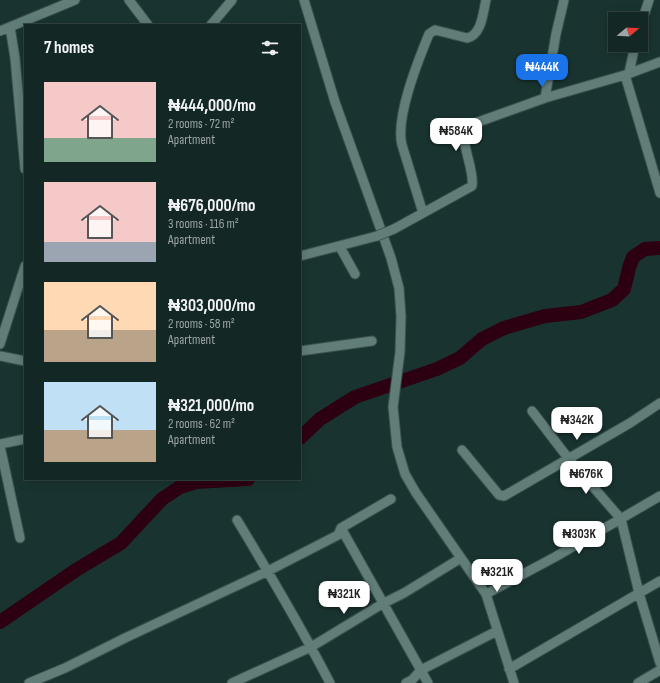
<!DOCTYPE html>
<html lang="en">
<head>
<meta charset="utf-8">
<style>
	:root { --surface:#132724; --page:#203331; --text:#f1f3f6; --muted:#9da5a6; --line:#324441; --accent:#1a73e8 }
	body { margin:0; font-family:"Sofia Sans Condensed",sans-serif; background:var(--page); color:var(--text); height:100vh; display:flex; flex-direction:column; font-size:15px; white-space:nowrap }
	* { box-sizing:border-box; margin:0 }
	p { font-size:13px; color:var(--muted) }
	.icon { flex:none; width:22px; height:22px; fill:none; stroke:currentColor; stroke-width:2; stroke-linecap:round; stroke-linejoin:round }
	.map { position:relative; flex:1; overflow:hidden }
	.drawer { position:absolute; left:24px; top:24px; width:277px; height:456px; display:flex; flex-direction:column; background:var(--surface); border-radius:0px; box-shadow:0 2px 10px #0003,0 0 0 1px var(--line) }
	.drawer>* { flex:none }
	.needle { width:26px; rotate:72deg }
	.tools { position:absolute; left:608px; top:12px; display:grid; gap:8px }
	.tools a { display:grid; place-items:center; width:40px; height:40px; border-radius:0px; background:var(--surface); box-shadow:0 2px 10px #0003,0 0 0 1px var(--line); font-size:20px }
	.price { position:absolute; translate:-50% -34px; padding:0 9px; border-radius:8px; background:#fff; color:#222; font-size:13px; line-height:26px; filter:drop-shadow(0 1px 2px #0008) }
	.price::after { content:''; position:absolute; left:50%; top:24px; width:12px; height:9px; margin-left:-6px; background:inherit; clip-path:polygon(0 0,100% 0,50% 100%) }
	.price.active { background:var(--accent); color:#fff }
	ul { padding:0; list-style:none }
	li { display:flex; align-items:center; gap:12px; height:100px; padding:0 20px }
	li span { display:grid; place-items:center; flex:none; width:112px; height:80px; border-radius:0px; color:#555 }
	li>.icon { margin-inline-start:auto }
	span .icon { width:48px; height:48px; fill:#fffc; stroke-width:1 }
	li b { font-size:17px }
	h2 { display:flex; justify-content:space-between; align-items:center; height:48px; padding:0 20px; font-size:17px }
	.map>svg:first-child { display:block }
	.lines { fill:none; stroke-linecap:round; stroke-linejoin:round }
	.river { stroke:#2d0011; stroke-width:14 }
	.street-casing { stroke:#39504d; stroke-width:11 }
	.street { stroke:#617d78; stroke-width:9 }
	.street-bridge-casing { stroke:#39504d; stroke-width:11; stroke-linecap:butt }
	.street-bridge { stroke:#617d78; stroke-width:9 }
</style>
</head>
<body>
<div class="map">
<svg width="660" height="683" viewBox="0 0 660 683">
	<rect width="100%" height="100%" fill="#193430"/>
	<g class="lines">
		<path class="river" d="M 300,438 L 320,419 L 355,397 L 437,369 L 460,358 L 482,339 L 504,328 L 545,316 L 581,312 L 612,300 L 624,289 L 629,268 L 633,257 L 645,249 L 660,248
			M 0,622 L 76,570 L 121,543 L 162,499 L 180,487 L 196,482 L 248,479"/>
		<defs>
			<path id="street" d="M 129,0 L 148,25
				M 304,0 L 335,102 L 391,258 L 399,288 L 401,316 L 400,352 L 393,407 L 397,447 L 405,474 L 416,493 L 486,594 L 514,683
				M 641,24 L 649,0
				M 211,25 L 232,0
				M 10,27 L 15,58 L 25,169
				M 0,31 L 75,0
				M 629,73 L 635,45
				M 625,75 L 660,193
				M 545,98 L 556,34 L 564,0
				M 423,213 L 402,145 C 395,118 418,61 429,34 L 435,30 L 467,38 C 482,35 483,12 486,0
				M 394,229 L 472,186 C 475,168 458,141 467,126 L 545,98 L 625,75 L 660,62
				M 340,247 L 355,274
				M 300,256 L 377,236
				M 0,344 L 25,266
				M 300,351 L 372,341
				M 0,356 L 25,361
				M 532,411 L 568,458 L 621,519 L 639,593 L 660,663
				M 0,444 L 25,439
				M 0,446 L 20,538
				M 462,450 L 499,495 L 504,496 L 630,423 L 660,403
				M 237,520 C 269,573 301,627 330,683
				M 341,528 L 428,683
				M 486,594 L 555,557 L 660,496
				M 509,669 L 660,581
				M 29,683 L 65,668 L 125,638 L 268,571 L 338,535 L 341,528 L 391,499
				M 232,683 L 311,647 L 382,604 L 404,593 L 461,558
				M 406,683 L 412,680 L 421,670 L 497,631
				M 638,683 L 660,670"/>
		</defs>
		<use href="#street" class="street-casing"/>
		<use href="#street" class="street"/>
		<defs>
			<path id="street-bridge" d="M 377,236 L 394,229"/>
		</defs>
		<use href="#street-bridge" class="street-bridge-casing"/>
		<use href="#street-bridge" class="street-bridge"/>
	</g>
</svg>
<div class="tools">
<a><svg class="needle" viewBox="-14 -14 28 28"><path d="M0-13l5 13h-10z" fill="#e53935"/><path d="M0 13l5-13h-10z" fill="#9da5a6"/></svg></a>
</div>
<b class="price active" style="left:542px;top:88px">₦444K</b>
<b class="price" style="left:456px;top:152px">₦584K</b>
<b class="price" style="left:577px;top:441px">₦342K</b>
<b class="price" style="left:586px;top:495px">₦676K</b>
<b class="price" style="left:579px;top:555px">₦303K</b>
<b class="price" style="left:497px;top:593px">₦321K</b>
<b class="price" style="left:344px;top:615px">₦321K</b>
<section class="drawer">
<h2>7 homes<svg class="icon" aria-label="filters" viewBox="0 0 24 24"><path d="M4 7h16M4 17h16"/><circle cx="9" cy="7" r="2"/><circle cx="15" cy="17" r="2"/></svg></h2>
<ul>
<li><span style="background:linear-gradient(#f6c9c9 70%,#7fa58c 0)"><svg class="icon" aria-label="home" viewBox="0 0 24 24"><path d="M3 11l9-7 9 7M6 9v11h12V9"/></svg></span><div><b>₦444,000/mo</b><p>2 rooms · 72 m²</p><p>Apartment</p></div></li>
<li><span style="background:linear-gradient(#f6c9c9 75%,#9aa5b1 0)"><svg class="icon" aria-label="home" viewBox="0 0 24 24"><path d="M3 11l9-7 9 7M6 9v11h12V9"/></svg></span><div><b>₦676,000/mo</b><p>3 rooms · 116 m²</p><p>Apartment</p></div></li>
<li><span style="background:linear-gradient(#ffd9b3 60%,#b9a48a 0)"><svg class="icon" aria-label="home" viewBox="0 0 24 24"><path d="M3 11l9-7 9 7M6 9v11h12V9"/></svg></span><div><b>₦303,000/mo</b><p>2 rooms · 58 m²</p><p>Apartment</p></div></li>
<li><span style="background:linear-gradient(#bfe0f5 60%,#b9a48a 0)"><svg class="icon" aria-label="home" viewBox="0 0 24 24"><path d="M3 11l9-7 9 7M6 9v11h12V9"/></svg></span><div><b>₦321,000/mo</b><p>2 rooms · 62 m²</p><p>Apartment</p></div></li>
</ul>
</section>
</div>
</body>
</html>
